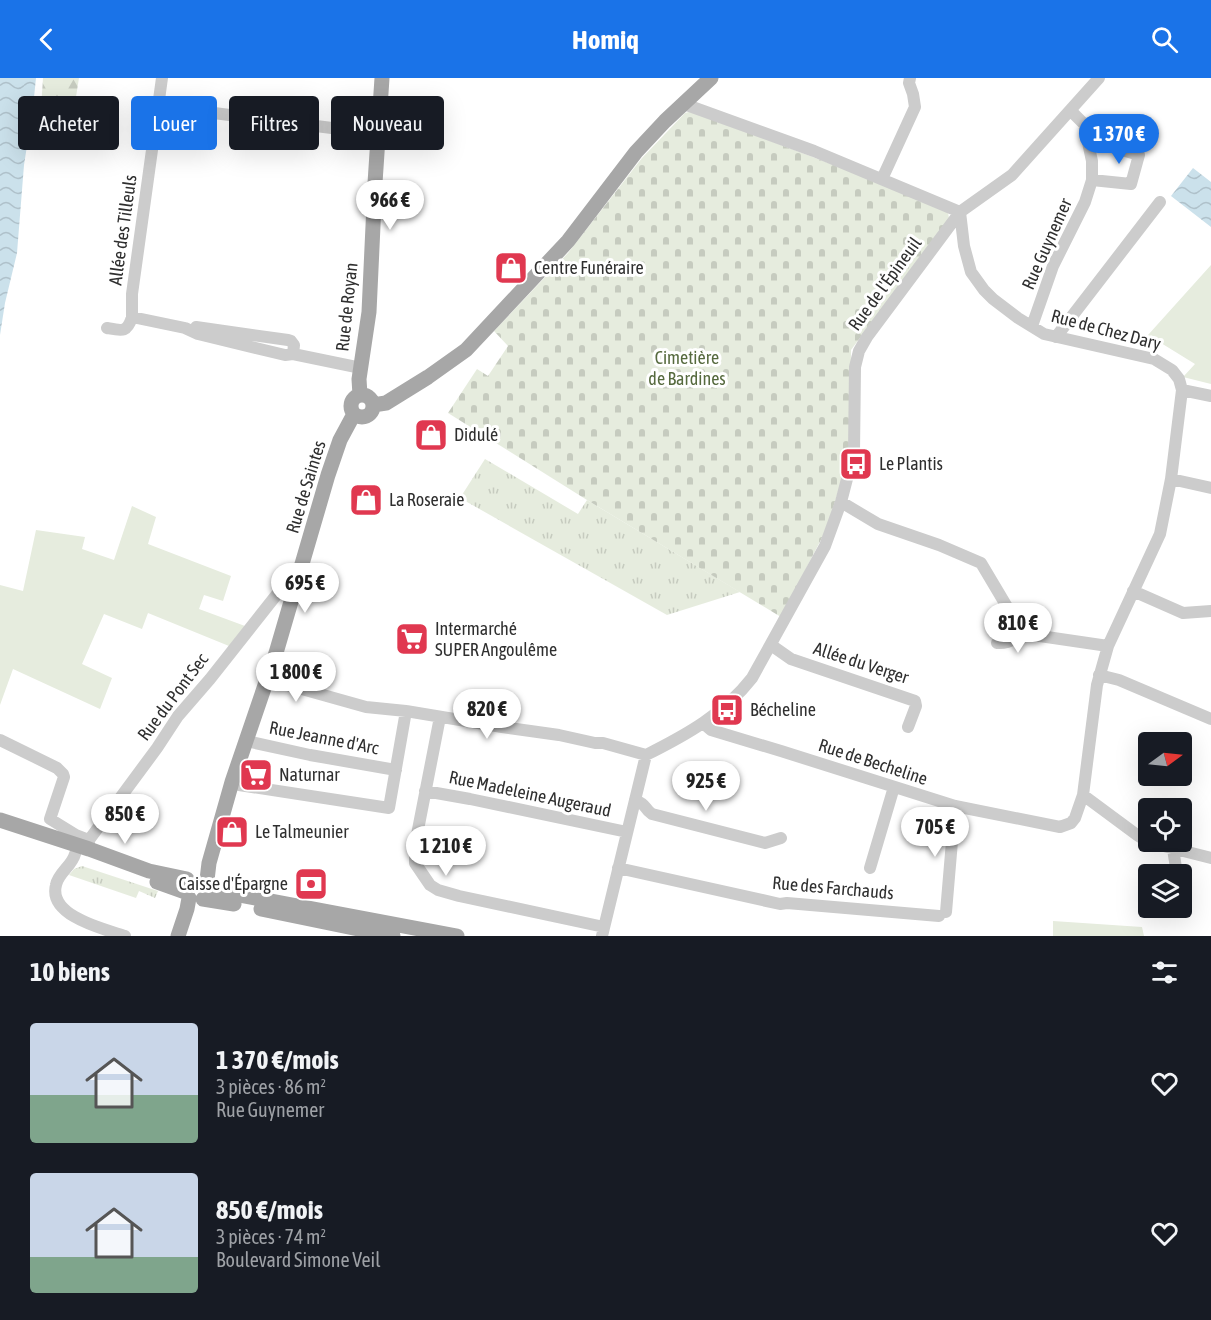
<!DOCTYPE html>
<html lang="fr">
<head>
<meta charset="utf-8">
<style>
	:root { --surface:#171b24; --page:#20242c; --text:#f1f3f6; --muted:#9ea1a6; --accent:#1a73e8 }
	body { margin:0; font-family:"Asap Condensed",sans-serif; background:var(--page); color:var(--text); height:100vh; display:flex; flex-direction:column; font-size:22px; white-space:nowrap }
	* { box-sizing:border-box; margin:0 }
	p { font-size:20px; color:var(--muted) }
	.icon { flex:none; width:33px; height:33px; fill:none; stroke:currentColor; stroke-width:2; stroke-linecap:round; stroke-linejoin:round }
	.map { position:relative; height:858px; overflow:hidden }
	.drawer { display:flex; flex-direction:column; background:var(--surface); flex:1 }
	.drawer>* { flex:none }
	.top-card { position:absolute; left:18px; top:18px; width:600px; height:54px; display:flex; gap:12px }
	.needle { width:39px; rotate:75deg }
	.fabs { position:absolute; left:1138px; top:654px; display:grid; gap:12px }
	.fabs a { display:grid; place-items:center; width:54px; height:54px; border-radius:6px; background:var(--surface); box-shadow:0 6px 24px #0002; font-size:30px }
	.price { position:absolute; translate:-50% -51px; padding:0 14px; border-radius:21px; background:#fff; color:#222; font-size:20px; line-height:39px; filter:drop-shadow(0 2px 3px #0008) }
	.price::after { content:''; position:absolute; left:50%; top:36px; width:18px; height:14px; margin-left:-9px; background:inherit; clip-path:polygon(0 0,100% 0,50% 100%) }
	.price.selected { background:var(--accent); color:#fff }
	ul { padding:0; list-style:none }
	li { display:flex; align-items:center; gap:18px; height:150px; padding:0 30px }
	li span { display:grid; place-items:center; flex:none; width:168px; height:120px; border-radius:6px; color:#555 }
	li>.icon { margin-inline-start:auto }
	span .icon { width:72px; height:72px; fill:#fffc; stroke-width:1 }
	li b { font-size:26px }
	h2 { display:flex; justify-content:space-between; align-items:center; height:72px; padding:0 30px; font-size:26px }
	.tag { padding:0 21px; border-radius:6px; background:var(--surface); box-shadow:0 6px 24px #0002; font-size:21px; line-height:54px }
	.tag.selected { background:var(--accent); color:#fff }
	header { display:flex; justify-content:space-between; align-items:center; height:78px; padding:0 30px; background:var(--accent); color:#fff; font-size:27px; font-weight:700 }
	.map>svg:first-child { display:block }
	.grass { fill:url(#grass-tufts) }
	.forest { fill:url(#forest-firs) }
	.cemetery { fill:url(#cemetery-stones) }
	.garden { fill:#e6ecde }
	.water { fill:url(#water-waves) }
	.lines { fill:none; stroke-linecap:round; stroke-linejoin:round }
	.minor { stroke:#ccc; stroke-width:12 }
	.major { stroke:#a7a7a7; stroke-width:15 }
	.labels { text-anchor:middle; stroke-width:6; stroke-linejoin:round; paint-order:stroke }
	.street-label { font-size:18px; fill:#2f2f2f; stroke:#fff }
	.poi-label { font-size:18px; fill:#2f2f2f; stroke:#fff; text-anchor:start }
	.park-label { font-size:18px; fill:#566a3e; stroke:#fff }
</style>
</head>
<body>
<header><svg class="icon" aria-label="back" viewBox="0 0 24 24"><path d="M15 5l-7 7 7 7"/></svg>Homiq<svg class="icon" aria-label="search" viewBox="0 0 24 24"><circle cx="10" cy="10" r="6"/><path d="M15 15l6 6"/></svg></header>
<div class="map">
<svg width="1211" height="858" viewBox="0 0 1211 858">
	<defs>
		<pattern id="grass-tufts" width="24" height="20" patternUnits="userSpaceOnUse" patternTransform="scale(1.5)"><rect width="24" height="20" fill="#e6ecde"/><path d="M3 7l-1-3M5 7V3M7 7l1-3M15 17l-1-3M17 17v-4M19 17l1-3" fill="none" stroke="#c6cbbf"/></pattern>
		<pattern id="forest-firs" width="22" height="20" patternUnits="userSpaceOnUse" patternTransform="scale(1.5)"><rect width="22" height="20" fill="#e6ecde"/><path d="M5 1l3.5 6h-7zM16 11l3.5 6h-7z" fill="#c6cbbf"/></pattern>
		<pattern id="cemetery-stones" width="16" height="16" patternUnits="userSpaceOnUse" patternTransform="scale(1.5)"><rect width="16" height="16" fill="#e6ecde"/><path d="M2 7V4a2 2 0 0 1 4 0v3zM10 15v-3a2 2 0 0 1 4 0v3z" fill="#c6cbbf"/></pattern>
		<pattern id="water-waves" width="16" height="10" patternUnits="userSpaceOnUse" patternTransform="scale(1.5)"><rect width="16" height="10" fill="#cbe1eb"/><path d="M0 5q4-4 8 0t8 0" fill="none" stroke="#afc1ca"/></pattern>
	</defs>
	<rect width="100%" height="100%" fill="#fff"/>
	<path class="grass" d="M 485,381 L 578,436 L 587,422 L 740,514 L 667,537 L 460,420 Z
		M 82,788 L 158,813 L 155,820 L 139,813 L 136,820 L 69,797 L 74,791 Z"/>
	<path class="forest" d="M 43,0 L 79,0 L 71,50 L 40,46 Z"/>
	<path class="cemetery" d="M 692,33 L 860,97 L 948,134 L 949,140 L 851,272 L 850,369 L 841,404 L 827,450 L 781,539 L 587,422 L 448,335 L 477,291 L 488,298 L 508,268 L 494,253 L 568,175 L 642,80 L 685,35 Z"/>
	<path class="garden" d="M 1211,187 L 1211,306 L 1183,299 L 1195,286 L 1148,257 Z
		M 132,428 L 156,439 L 148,466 L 231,498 L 223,523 L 204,517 L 199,531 L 245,548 L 229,568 L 148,535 L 142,551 L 104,536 L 82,586 L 112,600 L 100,631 L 13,591 L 0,627 L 0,507 L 23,513 L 36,452 L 85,459 L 82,471 L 114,482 Z
		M 1053,843 L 1142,849 L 1144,858 L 1053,858 Z"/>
	<path class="water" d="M 0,0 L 36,0 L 33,29 L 24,87 L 17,175 L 5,225 L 0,257 Z
		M 1193,90 L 1211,104 L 1211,149 L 1171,118 Z"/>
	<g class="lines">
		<path class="minor" d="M 684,26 L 814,73 L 960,134
			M 159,28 L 379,56
			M 1088,64 L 1095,64 L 1139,77 L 1131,106 L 1092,102
			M 882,101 L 915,29 L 913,16 L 909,5 L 910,0
			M 132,239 L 132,216 L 162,0
			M 1032,248 L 1053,188 L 1085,124 L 1092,102 L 1092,83 L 1084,46 L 1071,33
			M 196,249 L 288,262 L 291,263 L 294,267 L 293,276
			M 107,250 C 122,253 127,255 132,239 L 185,250 L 198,256 L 264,272 L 285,277 L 293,276 L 361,290
			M 1056,259 L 1160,124
			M 1182,312 L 1211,318
			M 1171,401 L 1211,410
			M 841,424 L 878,446 L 939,467 L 981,485 L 1019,549 L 1023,553 L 1033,557 L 1108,568
			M 1133,513 L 1183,535 L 1211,533
			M 997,565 C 1008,566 1016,561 1023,553
			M 771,567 L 791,581 L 915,623 L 916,628 L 908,649
			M 1099,597 L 1119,602 L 1211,641
			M 266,601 L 366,629 L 406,633 L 502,649 L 559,657 L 595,665 L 603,665 L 646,677 C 686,657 724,636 752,600 L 825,468 L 841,424 L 854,374 L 855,289 L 859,273 L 867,259 L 960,134 L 1012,97 L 1099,0
			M 440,639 L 415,767 L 415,785 L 430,807 L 438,812 L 459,818 L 604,849
			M 704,646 L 711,652 L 781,673 L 955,728 L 1060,749 L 1071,745 L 1075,740 L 1083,717 L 1097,607 L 1108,568 L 1160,456 L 1171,401 L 1182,312 L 1179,301 L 1172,292 L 1154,281 L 1044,256 L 1018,240 L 993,221 L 984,212 L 971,194 L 964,168 L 960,134
			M 0,662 L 57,690 L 63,696 L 64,699 L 50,741 L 76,757 L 89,762
			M 246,663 L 310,677 L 396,692
			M 232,704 L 239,707 L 389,730 L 406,633
			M 425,713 L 470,721 L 627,754
			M 1083,717 L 1137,757 L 1148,764 L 1211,780
			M 635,722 C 648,727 643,730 652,736 L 765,765 L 781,760
			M 89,771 L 89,762 L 157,670 L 178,638 L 210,601 L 289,501 L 299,499
			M 1173,771 L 1177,796
			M 75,776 C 72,788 58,795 56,807 C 48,838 104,851 125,858
			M 618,790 L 780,826 L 787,825 L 939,838
			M 870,790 L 894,709
			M 946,834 L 955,728
			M 602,858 L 646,677"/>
		<path class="major" d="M351 328a11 11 0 1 1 22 0a11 11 0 1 1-22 0Z
			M 360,317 L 359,301 L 369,234 L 375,105 L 382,0
			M 373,327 L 386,325 L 428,299 L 466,272 L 568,163 L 636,74 L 665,43 L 711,0
			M 0,742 L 89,771 L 149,793 L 187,801
			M 207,802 L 209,785 L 232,704 L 276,575 L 328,397 L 340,362 L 354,336
			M 157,804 L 185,814
			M 209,805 L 223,814 L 457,858
			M 203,821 L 234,826
			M 261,831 L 393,858
			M 178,858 L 187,831 L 189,820"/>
	</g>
	<defs>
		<symbol id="shop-square" viewBox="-11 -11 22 22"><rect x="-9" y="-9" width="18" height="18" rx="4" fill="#e03850" stroke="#fff"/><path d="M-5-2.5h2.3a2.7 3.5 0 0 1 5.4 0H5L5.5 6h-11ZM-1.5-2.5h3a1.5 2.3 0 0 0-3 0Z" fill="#fff"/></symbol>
		<symbol id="bus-square" viewBox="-11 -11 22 22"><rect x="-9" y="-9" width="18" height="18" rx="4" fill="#e03850" stroke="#fff"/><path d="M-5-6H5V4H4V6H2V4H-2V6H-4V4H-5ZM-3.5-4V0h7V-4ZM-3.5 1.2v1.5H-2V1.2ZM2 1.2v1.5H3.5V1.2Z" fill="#fff"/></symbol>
		<symbol id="supermarket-square" viewBox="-11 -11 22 22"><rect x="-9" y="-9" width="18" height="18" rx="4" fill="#e03850" stroke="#fff"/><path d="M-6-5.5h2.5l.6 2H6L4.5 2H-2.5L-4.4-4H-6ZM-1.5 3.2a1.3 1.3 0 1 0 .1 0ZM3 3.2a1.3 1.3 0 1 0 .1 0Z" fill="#fff"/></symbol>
		<symbol id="bank-square" viewBox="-11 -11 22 22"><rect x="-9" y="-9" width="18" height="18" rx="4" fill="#e03850" stroke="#fff"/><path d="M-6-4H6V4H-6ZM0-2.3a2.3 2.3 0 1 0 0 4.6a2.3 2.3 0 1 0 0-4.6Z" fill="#fff"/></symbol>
	</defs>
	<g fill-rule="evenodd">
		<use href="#shop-square" x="492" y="171" width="38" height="38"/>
		<use href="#shop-square" x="412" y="338" width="38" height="38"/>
		<use href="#bus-square" x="837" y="367" width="38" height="38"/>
		<use href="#shop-square" x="347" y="403" width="38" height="38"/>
		<use href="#supermarket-square" x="393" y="542" width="38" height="38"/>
		<use href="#bus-square" x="708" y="613" width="38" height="38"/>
		<use href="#supermarket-square" x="237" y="678" width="38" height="38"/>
		<use href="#shop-square" x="213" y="735" width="38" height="38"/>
		<use href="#bank-square" x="292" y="787" width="38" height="38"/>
	</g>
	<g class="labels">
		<g class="street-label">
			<text transform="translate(123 152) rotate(-82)" y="6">Allée des Tilleuls</text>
			<text transform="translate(1047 166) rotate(-66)" y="6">Rue Guynemer</text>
			<text transform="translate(885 206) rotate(-54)" y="6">Rue de l'Épineuil</text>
			<text transform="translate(347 229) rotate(-84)" y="6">Rue de Royan</text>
			<text transform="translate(1106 252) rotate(15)" y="6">Rue de Chez Dary</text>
			<text transform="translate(306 409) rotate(-73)" y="6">Rue de Saintes</text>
			<text transform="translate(861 585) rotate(18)" y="6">Allée du Verger</text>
			<text transform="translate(173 619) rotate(-53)" y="6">Rue du Pont Sec</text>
			<text transform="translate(324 660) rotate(11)" y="6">Rue Jeanne d'Arc</text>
			<text transform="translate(873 684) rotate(18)" y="6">Rue de Becheline</text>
			<text transform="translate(530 716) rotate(12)" y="6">Rue Madeleine Augeraud</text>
			<text transform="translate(833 810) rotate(5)" y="6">Rue des Farchauds</text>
		</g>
		<g class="poi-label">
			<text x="534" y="196">Centre Funéraire</text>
			<text x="454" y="363">Didulé</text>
			<text x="879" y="392">Le Plantis</text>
			<text x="389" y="428">La Roseraie</text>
			<text x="435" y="557">Intermarché<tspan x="435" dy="21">SUPER Angoulême</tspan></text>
			<text x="750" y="638">Bécheline</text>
			<text x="279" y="703">Naturnar</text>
			<text x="255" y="760">Le Talmeunier</text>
			<text x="288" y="812" text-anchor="end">Caisse d'Épargne</text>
		</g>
		<g class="park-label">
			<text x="687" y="286">Cimetière<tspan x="687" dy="21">de Bardines</tspan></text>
		</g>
	</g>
</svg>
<div class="fabs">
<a><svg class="needle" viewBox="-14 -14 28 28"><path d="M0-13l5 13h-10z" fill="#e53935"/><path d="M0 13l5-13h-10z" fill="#9ea1a6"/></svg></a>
<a><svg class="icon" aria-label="locate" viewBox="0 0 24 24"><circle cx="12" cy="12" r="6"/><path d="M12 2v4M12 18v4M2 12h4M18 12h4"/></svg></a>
<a><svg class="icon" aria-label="layers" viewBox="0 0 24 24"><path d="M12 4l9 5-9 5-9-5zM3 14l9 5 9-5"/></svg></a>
</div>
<b class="price selected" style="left:1119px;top:87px">1 370 €</b>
<b class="price" style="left:390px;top:153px">966 €</b>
<b class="price" style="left:305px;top:536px">695 €</b>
<b class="price" style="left:1018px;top:576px">810 €</b>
<b class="price" style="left:296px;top:625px">1 800 €</b>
<b class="price" style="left:487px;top:662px">820 €</b>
<b class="price" style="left:706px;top:734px">925 €</b>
<b class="price" style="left:125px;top:767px">850 €</b>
<b class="price" style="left:935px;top:780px">705 €</b>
<b class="price" style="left:446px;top:799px">1 210 €</b>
<div class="top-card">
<a class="tag">Acheter</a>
<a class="tag selected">Louer</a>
<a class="tag">Filtres</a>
<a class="tag">Nouveau</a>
</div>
</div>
<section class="drawer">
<h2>10 biens<svg class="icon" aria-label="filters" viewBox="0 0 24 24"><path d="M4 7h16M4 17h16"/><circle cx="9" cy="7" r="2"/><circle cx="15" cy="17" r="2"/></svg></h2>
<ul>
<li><span style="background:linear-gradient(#c9d6e8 60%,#7fa58c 0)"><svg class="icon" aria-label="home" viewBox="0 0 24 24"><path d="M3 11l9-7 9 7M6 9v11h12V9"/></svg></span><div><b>1 370 €/mois</b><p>3 pièces · 86 m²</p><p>Rue Guynemer</p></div><svg class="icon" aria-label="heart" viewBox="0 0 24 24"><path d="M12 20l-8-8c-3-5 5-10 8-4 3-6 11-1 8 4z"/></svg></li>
<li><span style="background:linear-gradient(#c9d6e8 70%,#7fa58c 0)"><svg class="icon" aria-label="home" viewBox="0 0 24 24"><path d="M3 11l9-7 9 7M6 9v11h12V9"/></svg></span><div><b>850 €/mois</b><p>3 pièces · 74 m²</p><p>Boulevard Simone Veil</p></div><svg class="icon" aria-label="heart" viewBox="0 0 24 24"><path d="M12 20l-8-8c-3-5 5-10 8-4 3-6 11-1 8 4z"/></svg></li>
</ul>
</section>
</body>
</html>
